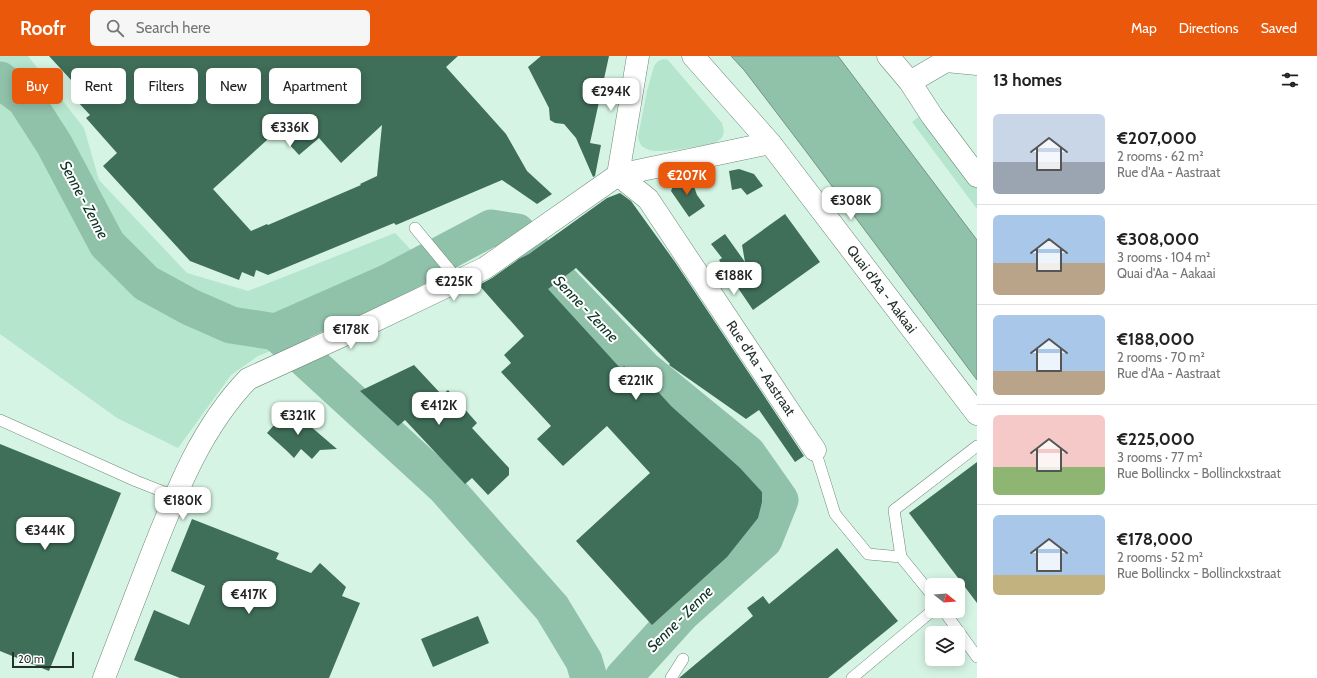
<!DOCTYPE html>
<html lang="en">
<head>
<meta charset="utf-8">
<style>
	:root { --surface:#fff; --page:#f6f6f6; --text:#222; --muted:#767676; --line:#e0e0e0; --accent:#ea580c }
	body { margin:0; font-family:Cabin,sans-serif; background:var(--page); color:var(--text); height:100vh; display:flex; flex-direction:column; font-size:15px; white-space:nowrap }
	* { box-sizing:border-box; margin:0 }
	p { font-size:13px; color:var(--muted) }
	.icon { flex:none; width:22px; height:22px; fill:none; stroke:currentColor; stroke-width:2; stroke-linecap:round; stroke-linejoin:round }
	.map { position:relative; flex:1; overflow:hidden }
	.side { display:flex; flex-direction:column; background:var(--surface); width:340px }
	.side>* { flex:none }
	.hud { position:absolute; left:12px; top:12px; width:380px; height:36px; display:flex; gap:8px }
	.needle { width:26px; rotate:107deg }
	.buttons { position:absolute; left:925px; top:522px; display:grid; gap:8px }
	.buttons a { display:grid; place-items:center; width:40px; height:40px; border-radius:6px; background:var(--surface); box-shadow:0 2px 10px #0003; font-size:20px }
	.scale { position:absolute; left:12px; bottom:10px; width:62px; box-sizing:border-box; padding-left:4px; border:2px solid #25312b; border-top:0; font-size:11px; line-height:14px; white-space:nowrap; color:#25312b; -webkit-text-stroke:3px #fff; paint-order:stroke }
	.price { position:absolute; translate:-50% -34px; padding:0 9px; border-radius:8px; background:#fff; color:#222; font-size:13px; line-height:26px; filter:drop-shadow(0 1px 2px #0008) }
	.price::after { content:''; position:absolute; left:50%; top:24px; width:12px; height:9px; margin-left:-6px; background:inherit; clip-path:polygon(0 0,100% 0,50% 100%) }
	.price.on { background:var(--accent); color:#fff }
	ul { padding:0; list-style:none }
	li { display:flex; align-items:center; gap:12px; height:100px; padding:0 16px }
	li+li { border-top:1px solid var(--line) }
	li span { display:grid; place-items:center; flex:none; width:112px; height:80px; border-radius:6px; color:#555 }
	li>.icon { margin-inline-start:auto }
	span .icon { width:48px; height:48px; fill:#fffc; stroke-width:1 }
	li b { font-size:17px }
	h2 { display:flex; justify-content:space-between; align-items:center; height:48px; padding:0 16px; font-size:17px }
	.pill { padding:0 14px; border-radius:6px; background:var(--surface); box-shadow:0 2px 10px #0003; font-size:14px; line-height:36px }
	.pill.on { background:var(--accent); color:#fff }
	header { display:flex; align-items:center; gap:24px; box-sizing:border-box; height:56px; padding:0 20px; background:var(--accent); color:#fff }
	header strong { font-size:19px }
	nav { display:flex; gap:22px; margin-inline-start:auto; font-size:14px }
	.search { width:280px; height:36px; background:var(--page); display:flex; align-items:center; gap:10px; box-sizing:border-box; padding:0 14px; border-radius:6px; color:var(--muted); font-size:15px }
	main { display:flex; flex:1; min-height:0 }
	.map>svg:first-child { display:block }
	.green { fill:#b5e5cc }
	.water { fill:#90c1a9; stroke:#709683 }
	.lines { fill:none; stroke-linecap:round; stroke-linejoin:round }
	.river { stroke:#90c1a9; stroke-width:37 }
	.building { fill:#3f6e59; fill-rule:evenodd }
	.service-casing { stroke:#6e897b; stroke-width:12 }
	.minor-casing { stroke:#6e897b; stroke-width:23 }
	.service { stroke:#fff; stroke-width:11 }
	.minor { stroke:#fff; stroke-width:22 }
	.labels { text-anchor:middle; stroke-width:4; stroke-linejoin:round; paint-order:stroke }
	.street-label { font-size:14px; fill:#25312b; stroke:#fff }
	.water-label { font-size:15px; font-style:italic; fill:#083322; stroke:#fff }
</style>
</head>
<body>
<header>
<strong>Roofr</strong>
<div class="search"><svg class="icon" aria-label="search" viewBox="0 0 24 24"><circle cx="10" cy="10" r="6"/><path d="M15 15l6 6"/></svg>Search here</div>
<nav><a>Map</a><a>Directions</a><a>Saved</a></nav>
</header>
<main>
<div class="map">
<svg width="977" height="622" viewBox="0 0 977 622">
	<rect width="100%" height="100%" fill="#d6f4e4"/>
	<path class="green" d="M 0,0 L 28,0 L 84,72 L 99,124 L 187,217 L 248,235 L 395,177 L 435,219 L 357,260 L 258,300 L 231,319 L 178,392 L 117,362 L 0,278 Z
		M 664,3 L 668,4 L 722,67 C 726,79 723,83 712,88 C 698,90 657,99 647,93 C 641,91 639,86 638,81 L 647,35 L 654,10 L 658,5 Z
		M 922,58 L 977,131 L 977,153 L 912,66 Z"/>
	<path class="water" d="M 731,0 L 838,0 L 977,184 L 977,324 L 805,94 L 744,14 Z"/>
	<g class="lines">
		<path class="river" d="M 0,24 L 25,43 L 54,88 L 107,188 L 146,227 L 190,251 L 231,269 L 276,276 L 444,430 L 552,552 L 584,605 L 589,622
			M 276,276 L 387,227 L 491,172 L 517,176 L 549,214 L 644,313 L 747,397 L 780,444 L 764,484 L 681,558 L 623,622"/>
	</g>
	<path class="building" d="M 49,0 L 458,0 L 446,11 L 506,78 L 527,115 L 552,138 L 537,148 L 502,124 L 396,169 L 394,167 L 268,219 L 256,214 L 254,221 L 242,216 L 239,224 L 190,205 L 103,110 L 117,97 L 86,62 L 90,59 L 77,45 L 79,43 L 78,42 L 83,37 ZM 382,69 L 377,120 L 360,128 L 361,129 L 268,169 L 267,168 L 251,175 L 213,133 L 277,75 L 299,99 L 319,82 L 341,107 Z
		M 541,0 L 609,0 L 590,87 L 601,89 L 595,120 L 593,121 L 576,82 L 564,68 L 555,67 L 550,64 L 549,52 L 528,11 Z
		M 739,113 L 754,118 L 763,130 L 747,139 L 741,132 L 732,134 L 729,115 Z
		M 691,122 L 697,139 L 705,150 L 689,161 L 671,135 L 675,125 Z
		M 620,137 L 631,145 L 675,206 L 804,400 L 795,406 L 759,354 L 746,363 L 669,309 L 670,308 L 576,212 L 548,233 L 621,313 L 624,310 L 650,332 L 652,329 L 671,350 L 740,412 L 762,436 L 762,446 L 758,462 L 727,501 L 652,569 L 576,485 L 650,417 L 607,370 L 563,410 L 537,383 L 551,370 L 501,316 L 511,307 L 504,299 L 524,280 L 479,229 L 492,222 L 519,203 L 529,198 L 607,142 Z
		M 785,158 L 820,206 L 753,254 L 719,204 L 722,202 L 711,188 L 725,178 L 745,206 L 742,189 Z
		M 414,309 L 442,339 L 448,334 L 477,367 L 472,372 L 509,412 L 509,419 L 488,439 L 472,422 L 465,428 L 405,364 L 398,370 L 360,335 Z
		M 289,352 L 337,393 L 320,394 L 312,403 L 301,393 L 294,402 L 287,395 L 267,377 Z
		M 0,388 L 121,437 L 49,615 L 0,595 Z
		M 977,406 L 977,547 L 909,457 Z
		M 192,463 L 279,497 L 276,503 L 311,517 L 320,507 L 346,531 L 342,540 L 360,547 L 329,622 L 180,622 L 134,604 L 154,554 L 189,569 L 205,530 L 171,515 Z
		M 837,492 L 898,565 L 828,622 L 679,622 L 753,560 L 747,552 L 763,540 L 769,548 Z
		M 478,560 L 489,587 L 433,611 L 421,583 Z"/>
	<g class="lines">
		<defs>
			<path id="service" d="M 415,172 L 459,225
				M 0,364 L 136,425 L 174,440
				M 815,394 L 835,458 L 868,498 L 901,501
				M 932,539 L 901,501 L 894,454 L 977,390
				M 944,555 L 977,601
				M 671,622 L 683,603
				M 852,622 L 932,555"/>
			<path id="minor" d="M 693,0 L 770,87 L 977,358
				M 888,0 L 910,26 L 932,60 L 977,120
				M 910,26 L 946,5 L 977,8
				M 618,119 L 648,143 L 815,394
				M 618,119 L 638,0
				M 104,622 C 120,581 135,541 151,500 C 176,437 200,373 248,323 L 370,267 L 485,212 L 618,119 L 770,87"/>
		</defs>
		<use href="#service" class="service-casing"/>
		<use href="#minor" class="minor-casing"/>
		<use href="#service" class="service"/>
		<use href="#minor" class="minor"/>
	</g>
	<g class="labels">
		<g class="street-label">
			<text transform="translate(882 233) rotate(53)" y="5">Quai d'Aa - Aakaai</text>
			<text transform="translate(761 312) rotate(56)" y="5">Rue d'Aa - Aastraat</text>
		</g>
		<g class="water-label">
			<text transform="translate(84 144) rotate(62)" y="5">Senne - Zenne</text>
			<text transform="translate(586 253) rotate(46)" y="5">Senne - Zenne</text>
			<text transform="translate(680 563) rotate(-45)" y="5">Senne - Zenne</text>
		</g>
	</g>
</svg>
<div class="buttons">
<a><svg class="needle" viewBox="-14 -14 28 28"><path d="M0-13l5 13h-10z" fill="#e53935"/><path d="M0 13l5-13h-10z" fill="#767676"/></svg></a>
<a><svg class="icon" aria-label="layers" viewBox="0 0 24 24"><path d="M12 4l9 5-9 5-9-5zM3 14l9 5 9-5"/></svg></a>
</div>
<div class="scale">20 m</div>
<b class="price" style="left:611px;top:56px">€294K</b>
<b class="price" style="left:290px;top:92px">€336K</b>
<b class="price on" style="left:687px;top:140px">€207K</b>
<b class="price" style="left:851px;top:165px">€308K</b>
<b class="price" style="left:734px;top:240px">€188K</b>
<b class="price" style="left:454px;top:246px">€225K</b>
<b class="price" style="left:351px;top:294px">€178K</b>
<b class="price" style="left:636px;top:345px">€221K</b>
<b class="price" style="left:439px;top:370px">€412K</b>
<b class="price" style="left:298px;top:380px">€321K</b>
<b class="price" style="left:183px;top:465px">€180K</b>
<b class="price" style="left:45px;top:495px">€344K</b>
<b class="price" style="left:249px;top:559px">€417K</b>
<div class="hud">
<a class="pill on">Buy</a>
<a class="pill">Rent</a>
<a class="pill">Filters</a>
<a class="pill">New</a>
<a class="pill">Apartment</a>
</div>
</div>
<section class="side">
<h2>13 homes<svg class="icon" aria-label="filters" viewBox="0 0 24 24"><path d="M4 7h16M4 17h16"/><circle cx="9" cy="7" r="2"/><circle cx="15" cy="17" r="2"/></svg></h2>
<ul>
<li><span style="background:linear-gradient(#c9d6e8 60%,#9aa5b1 0)"><svg class="icon" aria-label="home" viewBox="0 0 24 24"><path d="M3 11l9-7 9 7M6 9v11h12V9"/></svg></span><div><b>€207,000</b><p>2 rooms · 62 m²</p><p>Rue d'Aa - Aastraat</p></div></li>
<li><span style="background:linear-gradient(#a9c7e8 60%,#b9a48a 0)"><svg class="icon" aria-label="home" viewBox="0 0 24 24"><path d="M3 11l9-7 9 7M6 9v11h12V9"/></svg></span><div><b>€308,000</b><p>3 rooms · 104 m²</p><p>Quai d'Aa - Aakaai</p></div></li>
<li><span style="background:linear-gradient(#a9c7e8 70%,#b9a48a 0)"><svg class="icon" aria-label="home" viewBox="0 0 24 24"><path d="M3 11l9-7 9 7M6 9v11h12V9"/></svg></span><div><b>€188,000</b><p>2 rooms · 70 m²</p><p>Rue d'Aa - Aastraat</p></div></li>
<li><span style="background:linear-gradient(#f6c9c9 65%,#8fb573 0)"><svg class="icon" aria-label="home" viewBox="0 0 24 24"><path d="M3 11l9-7 9 7M6 9v11h12V9"/></svg></span><div><b>€225,000</b><p>3 rooms · 77 m²</p><p>Rue Bollinckx - Bollinckxstraat</p></div></li>
<li><span style="background:linear-gradient(#a9c7e8 75%,#c2b280 0)"><svg class="icon" aria-label="home" viewBox="0 0 24 24"><path d="M3 11l9-7 9 7M6 9v11h12V9"/></svg></span><div><b>€178,000</b><p>2 rooms · 52 m²</p><p>Rue Bollinckx - Bollinckxstraat</p></div></li>
</ul>
</section>
</main>
</body>
</html>
